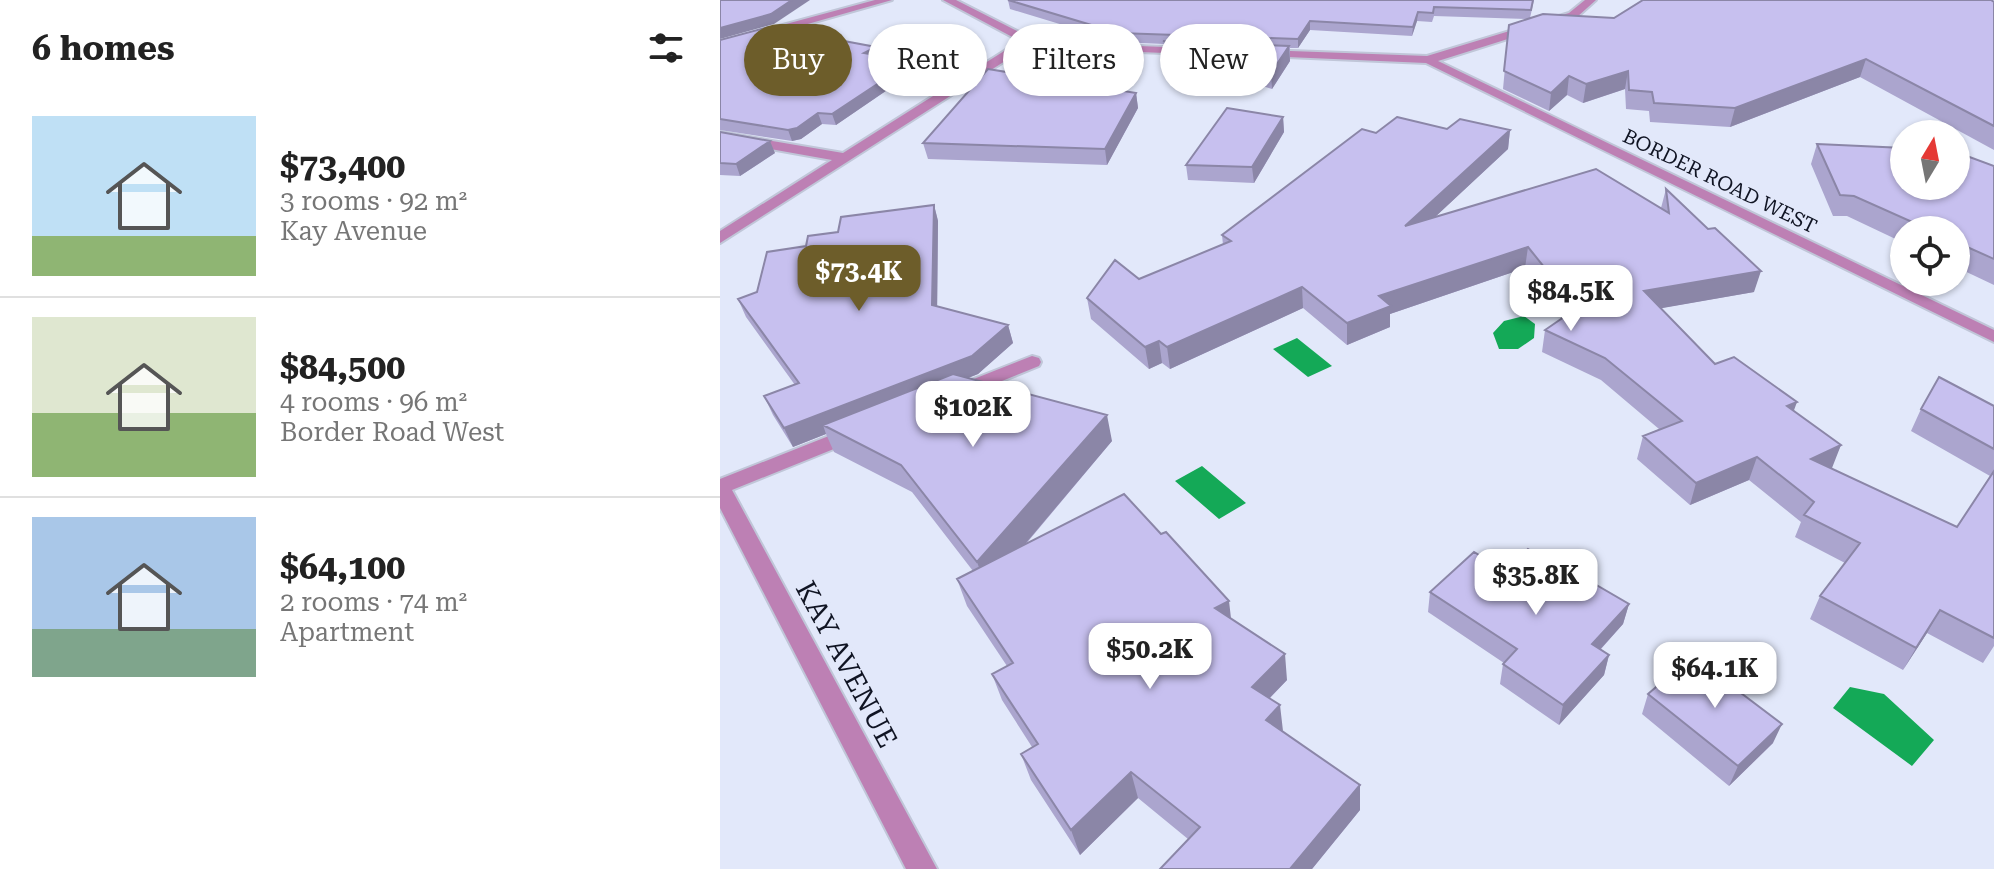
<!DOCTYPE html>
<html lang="en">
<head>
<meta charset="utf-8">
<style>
	:root { --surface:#fff; --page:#f6f6f6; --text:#222; --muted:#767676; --line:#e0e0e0; --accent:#6d5d2a }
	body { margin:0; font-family:"Roboto Serif",serif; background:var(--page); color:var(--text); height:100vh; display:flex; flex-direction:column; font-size:30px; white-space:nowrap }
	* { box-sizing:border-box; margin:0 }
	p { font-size:26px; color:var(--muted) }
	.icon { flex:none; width:44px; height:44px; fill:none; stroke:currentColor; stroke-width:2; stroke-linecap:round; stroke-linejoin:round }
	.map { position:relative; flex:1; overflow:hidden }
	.details { display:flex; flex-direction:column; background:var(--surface); width:720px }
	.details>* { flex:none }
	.hud { position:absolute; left:24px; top:24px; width:760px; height:72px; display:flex; gap:16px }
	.needle { width:52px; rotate:10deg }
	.controls { position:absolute; left:1170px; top:120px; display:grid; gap:16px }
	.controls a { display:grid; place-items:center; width:80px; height:80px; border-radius:50%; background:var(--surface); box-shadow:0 2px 6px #0004; font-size:40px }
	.price { position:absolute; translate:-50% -68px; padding:0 18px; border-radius:16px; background:#fff; color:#222; font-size:26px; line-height:52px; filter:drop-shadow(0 2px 4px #0008) }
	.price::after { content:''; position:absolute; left:50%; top:48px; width:24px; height:18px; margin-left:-12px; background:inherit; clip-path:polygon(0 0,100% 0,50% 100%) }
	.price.selected { background:var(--accent); color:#fff }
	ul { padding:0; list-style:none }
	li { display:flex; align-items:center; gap:24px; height:200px; padding:0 32px }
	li+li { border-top:2px solid var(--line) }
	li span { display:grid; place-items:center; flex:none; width:224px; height:160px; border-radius:0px; color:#555 }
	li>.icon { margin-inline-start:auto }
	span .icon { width:96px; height:96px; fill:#fffc; stroke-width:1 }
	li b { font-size:34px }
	h2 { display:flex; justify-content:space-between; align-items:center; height:96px; padding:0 32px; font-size:34px }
	.chip { padding:0 28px; border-radius:36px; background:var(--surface); box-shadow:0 2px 6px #0004; font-size:28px; line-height:72px }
	.chip.selected { background:var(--accent); color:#fff }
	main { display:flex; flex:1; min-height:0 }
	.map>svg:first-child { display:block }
	.water { fill:#14a957 }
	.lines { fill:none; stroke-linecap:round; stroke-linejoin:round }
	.street-casing { stroke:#c0c6d8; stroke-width:4 }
	.street { fill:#bd80b4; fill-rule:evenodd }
	.wall { fill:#aba5ce }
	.shaded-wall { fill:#8b86a7 }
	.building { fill:#c7c0ef; stroke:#8b86a7; stroke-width:2 }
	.labels { text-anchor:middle; stroke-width:8; stroke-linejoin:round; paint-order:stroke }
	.far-street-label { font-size:20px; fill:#101423; stroke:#e2e8fa }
	.near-street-label { font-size:28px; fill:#101423; stroke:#e2e8fa }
</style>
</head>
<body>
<main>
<section class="details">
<h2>6 homes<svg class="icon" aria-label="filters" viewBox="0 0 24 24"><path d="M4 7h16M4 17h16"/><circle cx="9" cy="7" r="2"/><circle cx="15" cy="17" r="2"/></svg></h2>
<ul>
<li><span style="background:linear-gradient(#bfe0f5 75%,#8fb573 0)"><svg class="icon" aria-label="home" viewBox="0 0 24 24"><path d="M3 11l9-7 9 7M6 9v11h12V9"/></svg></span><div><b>$73,400</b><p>3 rooms · 92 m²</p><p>Kay Avenue</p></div></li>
<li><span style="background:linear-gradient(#dfe7d0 60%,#8fb573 0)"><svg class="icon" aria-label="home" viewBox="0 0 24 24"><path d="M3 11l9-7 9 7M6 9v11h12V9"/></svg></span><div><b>$84,500</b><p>4 rooms · 96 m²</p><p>Border Road West</p></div></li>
<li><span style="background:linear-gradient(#a9c7e8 70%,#7fa58c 0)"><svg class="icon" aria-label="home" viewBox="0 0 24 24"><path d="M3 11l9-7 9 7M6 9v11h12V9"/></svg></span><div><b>$64,100</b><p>2 rooms · 74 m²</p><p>Apartment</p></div></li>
</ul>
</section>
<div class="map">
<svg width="1274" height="869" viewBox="0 0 1274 869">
	<rect width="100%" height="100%" fill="#e2e8fa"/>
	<path class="water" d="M 804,316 L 815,324 L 814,338 L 798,349 L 779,349 L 773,333 L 784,321 Z
		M 577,338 L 612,366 L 588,377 L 553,349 Z
		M 482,466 L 526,503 L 499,519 L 455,481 Z
		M 1130,687 L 1164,694 L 1214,740 L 1192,766 L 1113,708 Z"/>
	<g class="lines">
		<defs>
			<path id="street" d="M 155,0 L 172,0 L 0,49 L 0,42 Z
				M 223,0 L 236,0 L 311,38 L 339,43 L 472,48 L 478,51 L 472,54 L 339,49 L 310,45 L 0,243 L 0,231 L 112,160 L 0,140 L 0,132 L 123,153 L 300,41 Z
				M 865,0 L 876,0 L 857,17 L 718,61 L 1274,330 L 1274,342 L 706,63 L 544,56 L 538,53 L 544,50 L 707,56 L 849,13 Z
				M 312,356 L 319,358 L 321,362 L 319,366 L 245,396 L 231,396 L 228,392 L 231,388 Z
				M 134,426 L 144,433 L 141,438 L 12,490 L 217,869 L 186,869 L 0,508 L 0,479 Z"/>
		</defs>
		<use href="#street" class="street-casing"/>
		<use href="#street" class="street"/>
	</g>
	<path class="wall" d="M 288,0 L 814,0 L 810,18 L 894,18 L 1274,2 L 1274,150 L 1140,77 L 1010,127 L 930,122 L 929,111 L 906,109 L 905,89 L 863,103 L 847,95 L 829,111 L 783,89 L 789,25 L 808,19 L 714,16 L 712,22 L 697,21 L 692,36 L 590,30 L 578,48 L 570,48 L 570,61 L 552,89 L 445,56 L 444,44 L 399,42 L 290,9 Z
		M 0,40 L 158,55 L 192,61 L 195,71 L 116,125 L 102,124 L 81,139 L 72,141 L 0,130 Z
		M 416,93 L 418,108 L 387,165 L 208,159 L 203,143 Z
		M 563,117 L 564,132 L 534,183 L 468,180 L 466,165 Z
		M 727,129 L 790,130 L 788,149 L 716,216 L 941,208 L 946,189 L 1034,292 L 941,308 L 995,364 L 1074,411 L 1121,445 L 1110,468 L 1237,527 L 1270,476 L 1191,431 L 1201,409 L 1274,406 L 1274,646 L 1263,663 L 1207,633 L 1183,670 L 1090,619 L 1100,596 L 1125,563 L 1075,537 L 1081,522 L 1029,480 L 970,505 L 917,459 L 923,436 L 939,429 L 881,380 L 822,352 L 825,330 L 844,317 L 805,268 L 670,314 L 670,327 L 627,345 L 583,308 L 450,369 L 442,363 L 429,369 L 371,319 L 367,298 L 419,279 L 503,245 L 502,235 L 656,133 Z
		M 0,132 L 55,153 L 20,176 L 0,175 Z
		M 1097,144 L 1274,166 L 1274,285 L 1236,267 L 1236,230 L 1184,230 L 1184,243 L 1127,216 L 1113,216 L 1091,164 Z
		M 214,205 L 218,221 L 217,307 L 288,325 L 293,343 L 258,374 L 248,378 L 392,441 L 305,545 L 511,618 L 567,680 L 550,698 L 562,731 L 640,810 L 592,869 L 440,869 L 468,839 L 418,798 L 360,855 L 311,780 L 301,754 L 312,747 L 282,700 L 272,674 L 287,666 L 247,606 L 237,579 L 253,571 L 192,492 L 114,452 L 106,434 L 73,447 L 53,415 L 44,396 L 75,385 L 26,317 L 18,299 L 37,292 L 86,246 L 118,232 Z
		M 785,571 L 863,582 L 909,604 L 903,624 L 881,649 L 889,655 L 884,675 L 839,725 L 780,684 L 783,664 L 784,663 L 708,612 L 710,592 Z
		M 928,694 L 1053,743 L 1009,786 L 922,714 Z"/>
	<path class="shaded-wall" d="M 72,0 L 90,0 L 54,24 L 0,39 L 0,28 Z
		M 698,12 L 697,21 L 692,36 L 693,27 Z
		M 590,21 L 590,30 L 578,48 L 578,39 Z
		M 569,46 L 570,61 L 552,89 L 551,73 Z
		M 156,47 L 159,57 L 144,53 Z
		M 1146,59 L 1140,77 L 1010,127 L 1015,108 Z
		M 192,61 L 195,71 L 116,125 L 112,114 Z
		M 908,71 L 905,89 L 863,103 L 866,84 Z
		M 849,76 L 847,95 L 829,111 L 831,93 Z
		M 416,93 L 418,108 L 387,165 L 385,149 Z
		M 98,113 L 102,124 L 81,139 L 72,141 L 68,130 Z
		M 563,117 L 564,132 L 534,183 L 532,167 Z
		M 790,130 L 788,149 L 684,246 L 685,226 Z
		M 50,141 L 55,153 L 20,176 L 16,164 Z
		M 214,205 L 218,221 L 217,323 L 212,305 Z
		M 808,247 L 805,268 L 670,314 L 670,327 L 627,345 L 627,323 L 659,296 Z
		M 1041,271 L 1034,292 L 920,312 L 924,291 Z
		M 582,287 L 583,308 L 450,369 L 447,347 Z
		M 288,325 L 293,343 L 258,374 L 114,431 L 103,425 L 106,434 L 73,447 L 64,428 Z
		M 439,341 L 442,363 L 429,369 L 425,347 Z
		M 1077,402 L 1069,424 L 1067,406 Z
		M 387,415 L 392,441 L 267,589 L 257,562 Z
		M 1121,445 L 1112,468 L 1082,482 L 1091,459 Z
		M 1037,457 L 1029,480 L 970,505 L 976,483 Z
		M 509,601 L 512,627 L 495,608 Z
		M 909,604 L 903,624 L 867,664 L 872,644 Z
		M 1220,610 L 1207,633 L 1183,670 L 1196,648 Z
		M 565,654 L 567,680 L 535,713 L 532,687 Z
		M 889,655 L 884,675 L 839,725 L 843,705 Z
		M 560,705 L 563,731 L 546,720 Z
		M 1062,724 L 1053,743 L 1009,786 L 1018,766 Z
		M 411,772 L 418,798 L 360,855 L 351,830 Z
		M 640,785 L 640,810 L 592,869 L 570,869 Z"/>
	<path class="building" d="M 0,0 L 72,0 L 51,14 L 0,28 Z
		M 288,0 L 813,0 L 811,10 L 714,7 L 713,13 L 698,12 L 693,27 L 590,21 L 578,39 L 398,33 Z
		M 923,0 L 1271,0 L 1274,2 L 1274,126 L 1146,59 L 1015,108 L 934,103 L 932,92 L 909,90 L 908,71 L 866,84 L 849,76 L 831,93 L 784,71 L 789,25 L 823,14 L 894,18 Z
		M 49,27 L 156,47 L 144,53 L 192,61 L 112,114 L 98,113 L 77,128 L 68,130 L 0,119 L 0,40 Z
		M 443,41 L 569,46 L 551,73 Z
		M 268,69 L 416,93 L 385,149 L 203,143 Z
		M 507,108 L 563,117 L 532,167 L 466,165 Z
		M 677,117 L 727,129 L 740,119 L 790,130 L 685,226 L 876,169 L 949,213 L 946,189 L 988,229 L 995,228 L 1041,271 L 924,291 L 995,364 L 1014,357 L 1077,402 L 1067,406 L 1121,445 L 1091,459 L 1237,527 L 1274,471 L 1274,638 L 1220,610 L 1196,648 L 1100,596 L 1140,543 L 1084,515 L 1094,502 L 1037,457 L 976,483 L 923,436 L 962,421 L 885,358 L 825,330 L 857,308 L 808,247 L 659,296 L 671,306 L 627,323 L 582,287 L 447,347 L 439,341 L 425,347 L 367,298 L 395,260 L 419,279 L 511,241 L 502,235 L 642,129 L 656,133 Z
		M 0,132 L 50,141 L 16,164 L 0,163 Z
		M 1097,144 L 1184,148 L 1184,186 L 1236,186 L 1236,152 L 1274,166 L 1274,259 L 1236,242 L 1236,230 L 1210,230 L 1134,196 L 1120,195 Z
		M 214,205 L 212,305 L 288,325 L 252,356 L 64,428 L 44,396 L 79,383 L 18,299 L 37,292 L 47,252 L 86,246 L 88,236 L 118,232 L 121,217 Z
		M 233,374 L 387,415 L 257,562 L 181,465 L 103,425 Z
		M 1219,377 L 1274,406 L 1274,449 L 1201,409 Z
		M 404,494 L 441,534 L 446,532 L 509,601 L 495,608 L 565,654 L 532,687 L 560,705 L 546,720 L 640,785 L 570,869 L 440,869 L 480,827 L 411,772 L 351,830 L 301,754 L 318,744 L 272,674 L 293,663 L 237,579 Z
		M 808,549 L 863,582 L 866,579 L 909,604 L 872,644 L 889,655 L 843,705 L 783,664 L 797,649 L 710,592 L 754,552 L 785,571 Z
		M 972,656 L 1062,724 L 1018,766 L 928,694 Z"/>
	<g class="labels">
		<g class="far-street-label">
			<text transform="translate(1000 181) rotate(26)" y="7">BORDER ROAD WEST</text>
		</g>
		<g class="near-street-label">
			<text transform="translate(127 664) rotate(62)" y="10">KAY AVENUE</text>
		</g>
	</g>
</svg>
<div class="controls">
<a><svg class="needle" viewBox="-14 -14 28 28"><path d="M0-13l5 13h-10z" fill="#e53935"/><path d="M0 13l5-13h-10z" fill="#767676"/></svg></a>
<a><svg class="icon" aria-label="locate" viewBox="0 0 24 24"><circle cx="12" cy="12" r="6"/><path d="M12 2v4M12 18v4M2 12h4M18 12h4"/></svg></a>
</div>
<b class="price selected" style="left:139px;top:313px">$73.4K</b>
<b class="price" style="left:851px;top:333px">$84.5K</b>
<b class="price" style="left:253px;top:449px">$102K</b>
<b class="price" style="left:816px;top:617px">$35.8K</b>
<b class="price" style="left:430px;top:691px">$50.2K</b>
<b class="price" style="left:995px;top:710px">$64.1K</b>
<div class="hud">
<a class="chip selected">Buy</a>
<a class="chip">Rent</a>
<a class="chip">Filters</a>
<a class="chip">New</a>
</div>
</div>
</main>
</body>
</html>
